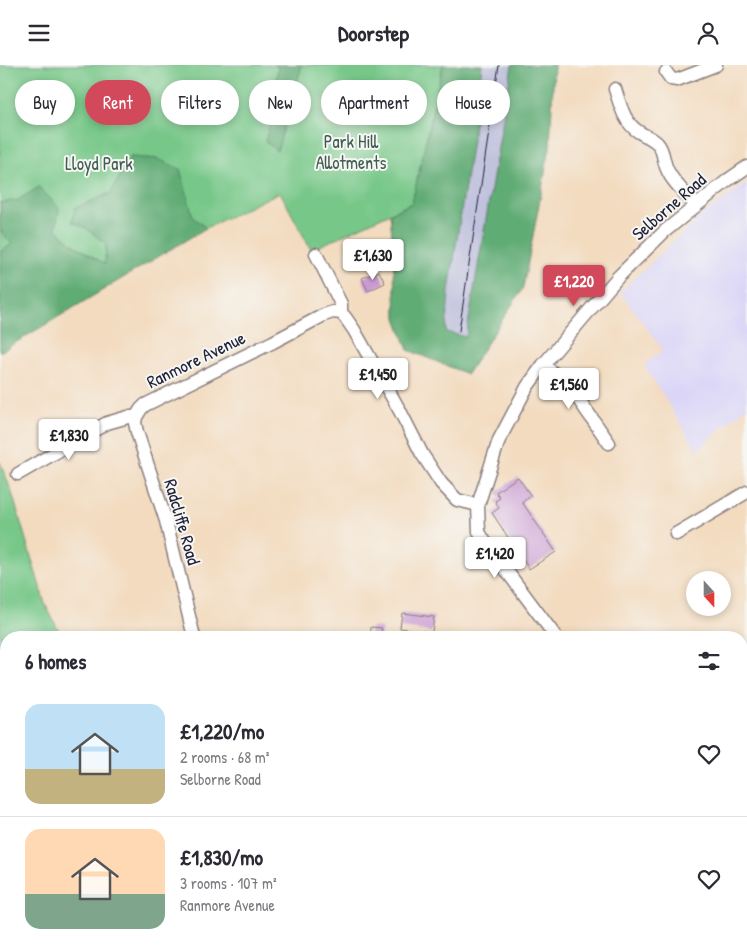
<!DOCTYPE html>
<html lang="en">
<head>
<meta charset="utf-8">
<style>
	:root { --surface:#fff; --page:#f7f7f7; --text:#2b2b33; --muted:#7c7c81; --line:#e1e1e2; --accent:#d1495b }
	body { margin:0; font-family:"Patrick Hand",sans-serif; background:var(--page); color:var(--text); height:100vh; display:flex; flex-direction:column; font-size:19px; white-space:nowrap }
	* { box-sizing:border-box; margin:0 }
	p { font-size:16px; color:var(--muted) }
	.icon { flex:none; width:28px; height:28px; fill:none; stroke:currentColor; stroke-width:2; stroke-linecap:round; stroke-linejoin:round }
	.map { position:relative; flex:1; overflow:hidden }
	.panel { position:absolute; left:0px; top:566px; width:748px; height:321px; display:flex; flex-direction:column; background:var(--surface); border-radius:20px 20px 0 0; box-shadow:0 2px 8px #0003 }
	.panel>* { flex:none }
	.guide { position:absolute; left:15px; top:15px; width:718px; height:45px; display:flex; gap:10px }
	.needle { width:32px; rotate:159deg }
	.tools { position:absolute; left:686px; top:506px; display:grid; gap:10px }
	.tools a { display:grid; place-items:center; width:45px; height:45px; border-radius:50%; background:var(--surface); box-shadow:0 2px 8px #0003; font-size:25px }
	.price { position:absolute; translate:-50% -42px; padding:0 11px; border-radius:5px; background:#fff; color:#222; font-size:16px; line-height:32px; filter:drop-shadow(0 1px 2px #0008) }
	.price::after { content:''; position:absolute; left:50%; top:30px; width:15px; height:11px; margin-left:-8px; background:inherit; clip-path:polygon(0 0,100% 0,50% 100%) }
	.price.current { background:var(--accent); color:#fff }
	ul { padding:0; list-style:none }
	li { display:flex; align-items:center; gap:15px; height:125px; padding:0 25px }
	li+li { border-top:1px solid var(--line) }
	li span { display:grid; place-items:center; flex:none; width:140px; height:100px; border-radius:15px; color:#555 }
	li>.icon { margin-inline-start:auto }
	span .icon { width:60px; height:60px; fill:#fffc; stroke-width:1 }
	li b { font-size:21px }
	h2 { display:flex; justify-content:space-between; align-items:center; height:60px; padding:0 25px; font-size:21px }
	.pill { padding:0 18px; border-radius:22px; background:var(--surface); box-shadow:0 2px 8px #0003; font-size:18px; line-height:45px }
	.pill.current { background:var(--accent); color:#fff }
	header { display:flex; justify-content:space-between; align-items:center; height:65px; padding:0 25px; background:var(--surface); font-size:22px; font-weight:700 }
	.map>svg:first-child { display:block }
	.built { fill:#dbd6f7 }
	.industrial { fill:#c1c2dd }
	.green { fill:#77c788; stroke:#4c7462 }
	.forest { fill:#61ac74; stroke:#426758 }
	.building { fill:#ca9ad2 }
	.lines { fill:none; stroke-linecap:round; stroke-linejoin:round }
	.minor-casing { stroke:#8a7e7d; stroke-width:15 }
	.minor { stroke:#fff; stroke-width:12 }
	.tram { stroke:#22223b; stroke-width:1 }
	.labels { text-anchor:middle; stroke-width:4; stroke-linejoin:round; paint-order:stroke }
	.park-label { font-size:18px; fill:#405c56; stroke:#f6f6f2 }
	.street-label { font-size:18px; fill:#22223b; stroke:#f6f6f2 }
</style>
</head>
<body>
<header><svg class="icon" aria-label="menu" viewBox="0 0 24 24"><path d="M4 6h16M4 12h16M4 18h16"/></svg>Doorstep<svg class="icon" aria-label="person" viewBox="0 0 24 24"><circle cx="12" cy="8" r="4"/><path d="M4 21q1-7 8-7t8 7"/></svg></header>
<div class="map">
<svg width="747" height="887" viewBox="0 0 747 887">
	<rect width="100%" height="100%" fill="#f6f6f2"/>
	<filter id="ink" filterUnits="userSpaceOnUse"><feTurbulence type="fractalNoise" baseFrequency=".02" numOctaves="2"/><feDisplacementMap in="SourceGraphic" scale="10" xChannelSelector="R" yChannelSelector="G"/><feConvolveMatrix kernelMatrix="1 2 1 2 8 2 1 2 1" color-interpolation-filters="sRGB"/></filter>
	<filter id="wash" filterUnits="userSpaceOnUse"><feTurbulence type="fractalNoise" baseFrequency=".0096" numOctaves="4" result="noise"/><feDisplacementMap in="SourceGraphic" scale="20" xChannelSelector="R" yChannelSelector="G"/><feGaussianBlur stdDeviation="1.12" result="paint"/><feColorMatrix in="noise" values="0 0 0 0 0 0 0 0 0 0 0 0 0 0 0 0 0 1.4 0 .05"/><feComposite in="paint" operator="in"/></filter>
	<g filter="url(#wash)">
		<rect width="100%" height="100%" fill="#f3dbbf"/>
		<path class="built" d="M 747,118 L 747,342 L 697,385 L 644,300 L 663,285 L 620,227 L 703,149 Z"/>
		<path class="industrial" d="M 482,0 L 512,0 L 466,272 L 446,267 L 449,226 L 476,49 Z"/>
		<path class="green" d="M 0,0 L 443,0 L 412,138 L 311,185 L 280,127 L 206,163 L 161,176 L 0,279 Z
			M 0,397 L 12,428 L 45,539 L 62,572 L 6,572 L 6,739 L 0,731 Z"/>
		<path class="forest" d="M 274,0 L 302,0 L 277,86 L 265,76 L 270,59 L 267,34 L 275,21 L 278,2 Z
			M 443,0 L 482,0 L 476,49 L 449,226 L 446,267 L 466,272 L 512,0 L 554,0 L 550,82 L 523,223 L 467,309 L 408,285 L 396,253 L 393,182 L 390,149 L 412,138 Z
			M 130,92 L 158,94 L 180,104 L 193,152 L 206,163 L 0,287 L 0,187 L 12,179 L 0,165 L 0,138 L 18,135 L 39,122 L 59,143 L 56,164 L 73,179 L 105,199 L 106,179 L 86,163 L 72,157 L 75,143 L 111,128 Z"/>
		<g id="blocks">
			<path class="building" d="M 379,206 L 385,218 L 368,226 L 362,213 Z
				M 518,412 L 531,431 L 522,437 L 556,487 L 529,504 L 492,448 L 499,443 L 495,436 L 500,433 L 496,427 Z
				M 402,548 L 434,552 L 432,567 L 400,563 Z
				M 371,562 L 382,563 L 380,572 L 370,572 Z"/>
		</g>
	</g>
	<g filter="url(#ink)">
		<use href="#blocks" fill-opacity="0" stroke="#8a7e7d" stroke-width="1"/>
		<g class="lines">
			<defs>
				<path id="minor" d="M 666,7 L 671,14 L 677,15 L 716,0
					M 615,24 C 620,39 624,58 639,67 C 645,71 653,73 658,79 C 664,86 663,96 667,104 C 672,117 687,130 696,140
					M 316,189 L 341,239 L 341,248 L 345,252 L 354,265 L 400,346 L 422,389 L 441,418 L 457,435 L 478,440
					M 543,300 L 564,316 L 577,332 L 609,378
					M 136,352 L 135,358 L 137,367 L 166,456 L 194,572
					M 18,409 L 107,358 L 128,352 L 136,352 L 141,344 L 145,340 L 273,277 L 324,250 L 333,247 L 341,248
					M 676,469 L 747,427
					M 556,572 L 485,477 L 479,467 L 478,440 L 499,375 L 527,322 L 543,300 L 618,212 L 665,166 L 728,115 L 747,102
					M 741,595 L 747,590
					M 741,650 L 747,658
					M 741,742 L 747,746
					M 741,782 L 747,774
					M 402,881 L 409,887
					M 119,887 L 127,881
					M 343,887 L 347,881"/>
			</defs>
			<use href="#minor" class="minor-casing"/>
			<use href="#minor" class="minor"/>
			<path class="tram" d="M 459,266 L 499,0
				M 405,572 L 406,565"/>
		</g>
	</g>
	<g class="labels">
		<g class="park-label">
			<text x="351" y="83">Park Hill<tspan x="351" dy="21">Allotments</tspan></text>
			<text x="99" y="105">Lloyd Park</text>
		</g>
		<g class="street-label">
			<text transform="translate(669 142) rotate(-41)" y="6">Selborne Road</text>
			<text transform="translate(196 295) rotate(-26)" y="6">Ranmore Avenue</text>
			<text transform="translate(182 457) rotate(74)" y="6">Radcliffe Road</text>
		</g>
	</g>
</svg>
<div class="tools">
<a><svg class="needle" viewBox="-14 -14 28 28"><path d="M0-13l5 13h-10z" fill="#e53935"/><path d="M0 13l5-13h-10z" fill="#7c7c81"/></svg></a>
</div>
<b class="price" style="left:373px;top:216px">£1,630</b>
<b class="price current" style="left:574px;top:242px">£1,220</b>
<b class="price" style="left:378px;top:335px">£1,450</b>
<b class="price" style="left:569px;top:345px">£1,560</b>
<b class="price" style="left:69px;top:396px">£1,830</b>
<b class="price" style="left:495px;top:514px">£1,420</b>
<div class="guide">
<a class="pill">Buy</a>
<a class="pill current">Rent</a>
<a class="pill">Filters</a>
<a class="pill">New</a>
<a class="pill">Apartment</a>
<a class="pill">House</a>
</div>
<section class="panel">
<h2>6 homes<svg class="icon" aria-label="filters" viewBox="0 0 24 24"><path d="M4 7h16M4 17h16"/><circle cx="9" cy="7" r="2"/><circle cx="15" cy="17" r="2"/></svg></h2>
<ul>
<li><span style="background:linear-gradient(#bfe0f5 65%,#c2b280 0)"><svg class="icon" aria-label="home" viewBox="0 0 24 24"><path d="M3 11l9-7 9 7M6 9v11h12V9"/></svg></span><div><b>£1,220/mo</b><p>2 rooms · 68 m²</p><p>Selborne Road</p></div><svg class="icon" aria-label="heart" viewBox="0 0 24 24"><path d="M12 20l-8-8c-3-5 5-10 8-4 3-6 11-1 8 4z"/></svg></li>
<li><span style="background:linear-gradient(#ffd9b3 65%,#7fa58c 0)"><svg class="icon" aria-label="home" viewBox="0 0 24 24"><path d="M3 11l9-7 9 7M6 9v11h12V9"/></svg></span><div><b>£1,830/mo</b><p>3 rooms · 107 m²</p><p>Ranmore Avenue</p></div><svg class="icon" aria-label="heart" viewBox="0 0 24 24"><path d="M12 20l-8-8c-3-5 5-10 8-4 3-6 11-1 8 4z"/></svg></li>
</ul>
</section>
</div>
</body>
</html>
